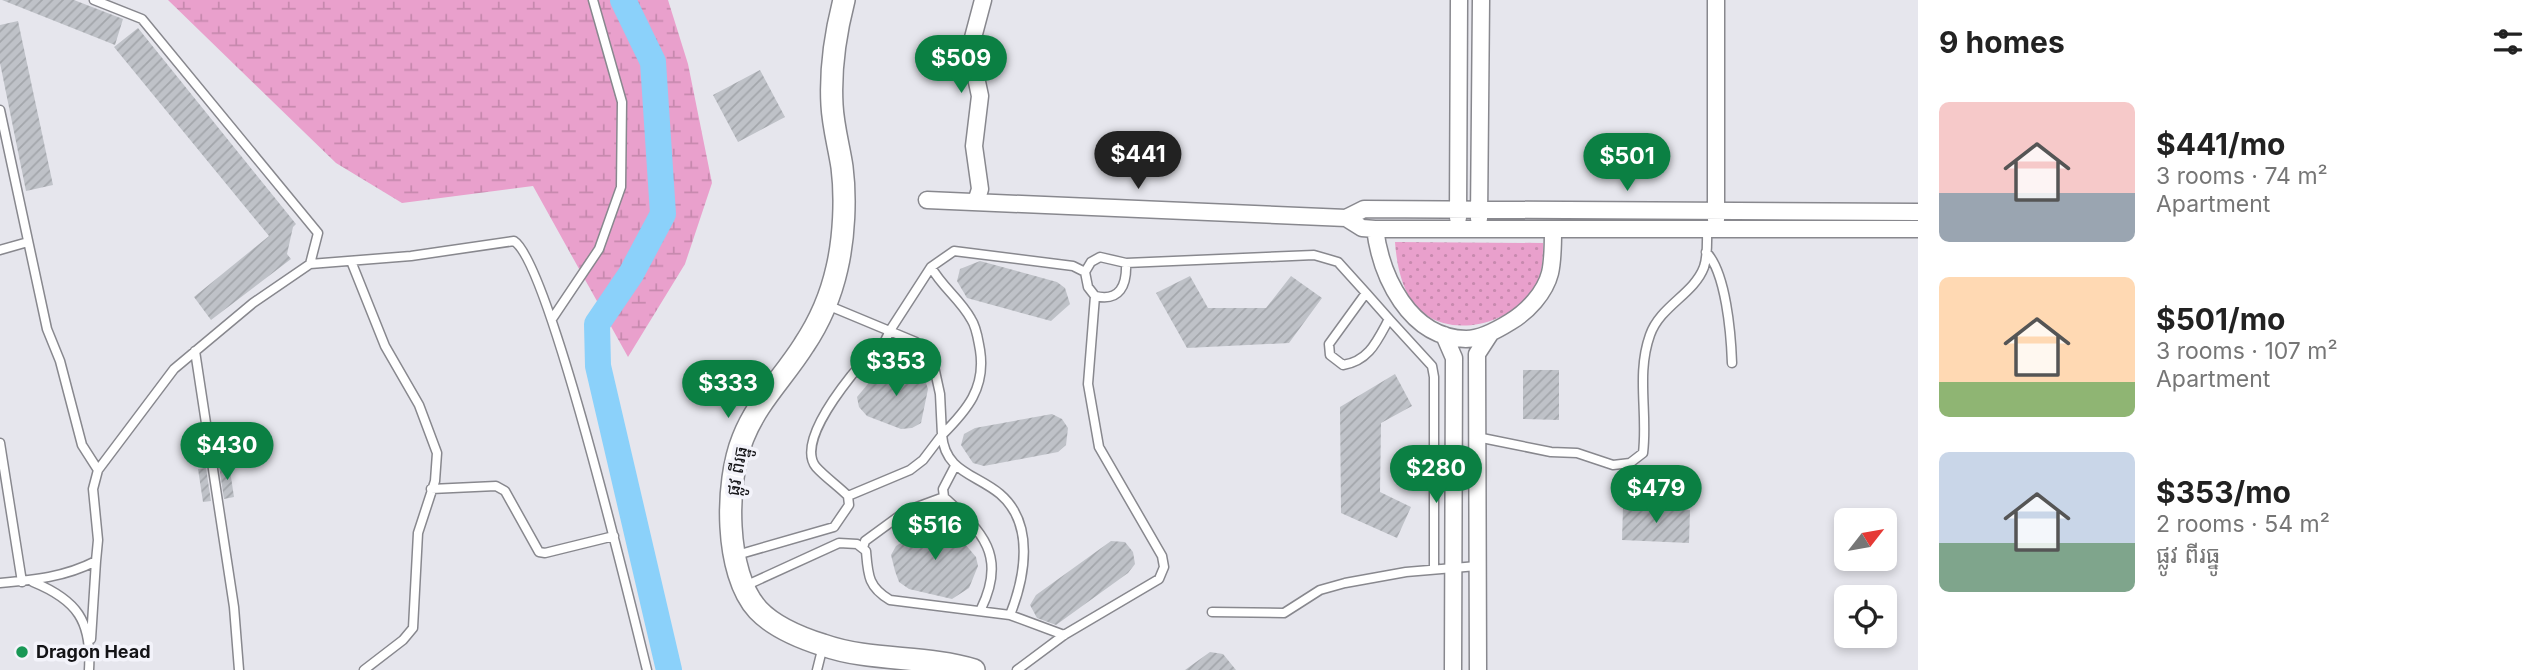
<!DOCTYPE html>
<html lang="en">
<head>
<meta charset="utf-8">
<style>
	:root { --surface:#fff; --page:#f2f2f2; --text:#222; --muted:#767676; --accent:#0b8043 }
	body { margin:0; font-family:Inter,"Noto Sans Khmer",sans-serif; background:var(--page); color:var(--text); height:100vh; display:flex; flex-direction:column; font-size:26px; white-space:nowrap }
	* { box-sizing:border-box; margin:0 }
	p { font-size:23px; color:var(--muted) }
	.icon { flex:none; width:38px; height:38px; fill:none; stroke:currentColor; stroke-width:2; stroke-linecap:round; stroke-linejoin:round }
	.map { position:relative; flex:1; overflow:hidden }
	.panel { display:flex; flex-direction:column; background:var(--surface); width:630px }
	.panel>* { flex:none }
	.needle { width:46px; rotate:59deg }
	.buttons { position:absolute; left:1834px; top:508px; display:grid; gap:14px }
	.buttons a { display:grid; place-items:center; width:63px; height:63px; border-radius:10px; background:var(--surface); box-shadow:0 4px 10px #0003; font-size:35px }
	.price { position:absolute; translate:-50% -60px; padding:0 16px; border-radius:24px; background:var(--accent); color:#fff; font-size:23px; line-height:46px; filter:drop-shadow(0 2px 4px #0008) }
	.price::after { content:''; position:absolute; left:50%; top:42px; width:21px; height:16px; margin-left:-10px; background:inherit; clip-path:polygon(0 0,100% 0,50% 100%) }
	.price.selected { background:#222; color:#fff }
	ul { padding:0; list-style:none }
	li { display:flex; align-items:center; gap:21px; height:175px; padding:0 21px }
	li span { display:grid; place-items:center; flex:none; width:196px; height:140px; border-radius:10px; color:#555 }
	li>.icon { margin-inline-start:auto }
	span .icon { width:84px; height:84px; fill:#fffc; stroke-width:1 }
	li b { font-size:30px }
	h2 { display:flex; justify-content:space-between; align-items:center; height:84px; padding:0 21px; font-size:30px }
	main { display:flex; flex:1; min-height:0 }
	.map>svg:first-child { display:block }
	.grass { fill:url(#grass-dots) }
	.wetland { fill:url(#wetland-marsh) }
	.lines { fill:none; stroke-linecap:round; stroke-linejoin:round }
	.river { stroke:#8bd1fa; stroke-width:26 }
	.building { fill:url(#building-hatch) }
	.lane-casing { stroke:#88888e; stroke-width:11 }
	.street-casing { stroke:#88888e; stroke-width:19 }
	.secondary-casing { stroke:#88888e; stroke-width:24 }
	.lane { stroke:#fff; stroke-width:8 }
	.street { stroke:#fff; stroke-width:16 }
	.secondary { stroke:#fff; stroke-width:21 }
	.poi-dot { fill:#189755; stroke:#f3f3fa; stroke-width:2.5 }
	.labels { text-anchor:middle; stroke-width:7; stroke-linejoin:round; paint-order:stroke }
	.street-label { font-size:18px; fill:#131316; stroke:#f3f3fa }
	.poi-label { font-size:18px; font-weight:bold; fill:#131316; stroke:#f3f3fa; text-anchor:start }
</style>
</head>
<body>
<main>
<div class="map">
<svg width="1918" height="670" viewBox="0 0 1918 670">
	<defs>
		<pattern id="grass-dots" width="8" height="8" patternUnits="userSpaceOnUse" patternTransform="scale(1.75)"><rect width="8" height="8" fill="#e9a0cc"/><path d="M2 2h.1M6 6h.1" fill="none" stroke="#c789ae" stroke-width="1.8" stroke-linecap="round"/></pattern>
		<pattern id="wetland-marsh" width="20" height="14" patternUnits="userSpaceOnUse" patternTransform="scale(1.75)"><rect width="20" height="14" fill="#e9a0cc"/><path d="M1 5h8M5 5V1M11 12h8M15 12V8" fill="none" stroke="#c789ae"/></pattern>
		<pattern id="building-hatch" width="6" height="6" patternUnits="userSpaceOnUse" patternTransform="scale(1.75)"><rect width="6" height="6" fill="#bfc2c8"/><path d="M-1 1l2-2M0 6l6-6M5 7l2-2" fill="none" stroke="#a3a6ab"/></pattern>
	</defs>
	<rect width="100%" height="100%" fill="#e6e6ed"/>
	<path class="grass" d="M 1395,242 L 1543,243 C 1543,251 1543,261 1541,270 C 1531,316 1464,341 1426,315 C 1403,299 1397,268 1395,242 Z"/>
	<path class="wetland" d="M 168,0 L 668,0 L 688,64 L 712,183 L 685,264 L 628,357 L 533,186 L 402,203 L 336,163 Z"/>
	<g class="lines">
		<path class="river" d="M 623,0 L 653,62 L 663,214 L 631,274 L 597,324 L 598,366 L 669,670"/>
	</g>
	<path class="building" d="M 2,0 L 74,0 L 123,19 L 115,45 Z
		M 18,21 L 53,185 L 26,191 L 0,63 L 0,25 Z
		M 138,28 L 296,224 L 293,227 L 287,254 L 291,259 L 211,320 L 194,297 L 269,236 L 114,47 Z
		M 760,70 L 785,117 L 738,142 L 713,95 Z
		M 980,261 L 1057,282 L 1065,288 L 1070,304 L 1051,321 L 967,298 L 957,281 L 960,269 Z
		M 1190,276 L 1208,308 L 1266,308 L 1291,276 L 1322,298 L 1289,343 L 1187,348 L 1156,293 Z
		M 904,367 L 915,369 L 924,377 L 928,389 L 921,423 L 912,428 L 901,429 L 867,416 L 859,407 L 857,397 L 872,379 Z
		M 1523,370 L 1559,370 L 1559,420 L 1523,419 Z
		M 1395,374 L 1412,406 L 1381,423 L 1380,492 L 1411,507 L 1397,538 L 1341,513 L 1340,407 Z
		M 1052,414 L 1062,419 L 1068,428 L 1066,445 L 1058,452 L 984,466 L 973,463 L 961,445 L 964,434 L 975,428 Z
		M 229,464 L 234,497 L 224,499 L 219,466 Z
		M 206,468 L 211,501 L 203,502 L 198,469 Z
		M 1623,507 L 1690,510 L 1689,543 L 1622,540 Z
		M 934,522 L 949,525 L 976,557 L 978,566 L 969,588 L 952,599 L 909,589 L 899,582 L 895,571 L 891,555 L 896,546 Z
		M 1111,541 L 1125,542 L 1133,552 L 1135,564 L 1128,573 L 1056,625 L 1037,618 L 1030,605 L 1036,595 Z
		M 1210,652 L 1223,654 L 1236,670 L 1185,670 Z"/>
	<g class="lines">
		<defs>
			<path id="lane" d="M 94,0 L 142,19 L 318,233 L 310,264
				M 0,110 L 47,329 L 60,361 L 82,445 L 98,470
				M 0,250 L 28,242
				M 1706,252 C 1726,272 1731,334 1732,363
				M 351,261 L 385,346 L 419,405 L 437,453 L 435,481 L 418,533 L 413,628 L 403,640 L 364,670
				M 1126,263 L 1314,255 L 1338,262 L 1366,293 L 1329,344 L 1330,355 L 1343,365 C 1369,361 1377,341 1389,319 L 1366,293
				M 931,267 C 942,287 960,299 971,319 C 977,328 978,340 980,350 C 986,388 967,410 942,435 C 945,472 976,474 1000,494 C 1035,524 1025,577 1010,615
				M 1085,272 L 1091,262 L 1100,257 L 1126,263 C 1127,285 1120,302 1095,296
				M 827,305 L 916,342 L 933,362 L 940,394 L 942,435 L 923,460 L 910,470 L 848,496
				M 552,319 L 599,249 L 621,187 L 622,102 L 593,0
				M 1389,319 L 1432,366 L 1434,377 L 1434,569
				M 195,351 L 234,607 L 239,670
				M 1477,437 L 1551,452 L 1577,453 L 1613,465 L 1630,463 L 1643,453 C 1648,413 1636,374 1650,335 C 1660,306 1694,294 1704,267 C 1708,255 1707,242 1707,229
				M 0,443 L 22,582
				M 955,466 L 943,489 L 944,497 C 983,532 1007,556 981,609
				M 431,489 L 496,486 L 505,491 L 539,552 L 545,553 L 614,536
				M 863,548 L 865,541 L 906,511 L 944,497
				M 737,555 L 834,527 L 849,505 L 848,496 C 838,486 825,477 816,467 C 798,445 836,395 851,376 C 863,360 882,353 889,332 L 931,267 L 954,251 L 1073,266 L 1085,272 L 1088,287 L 1095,296 L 1088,384 L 1099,447 L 1162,556 L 1164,567 L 1159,579 L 1064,635 L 1017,670
				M 33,582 C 77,600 92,621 89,670
				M 0,583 C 34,580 65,577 96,561 L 98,540 L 93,489 L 98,470 L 174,369 L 253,303 L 310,264 L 411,256 L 514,241 C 549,262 632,610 647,670
				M 745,586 L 839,543 L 857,544 L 866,551 C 868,575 868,587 890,600 L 1010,615 L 1064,635
				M 1212,612 L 1284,613 L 1320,590 L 1345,583 L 1406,572 L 1477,566
				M 91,639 L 96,561
				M 817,670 L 823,646"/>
			<path id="street" d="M 927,200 L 1346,218 L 1364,209 L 1918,212
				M 976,202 L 980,189 L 974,146 L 980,96 L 970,49 L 983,0
				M 1346,218 L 1362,228 L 1375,229 L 1918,229
				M 1458,218 L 1459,0
				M 1479,219 L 1481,0
				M 1716,220 L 1716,0
				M 1375,229 C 1381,276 1409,338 1466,339 C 1481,339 1497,330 1510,322 C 1527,312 1545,293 1550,273 C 1553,260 1553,245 1553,231
				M 1444,335 L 1454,358 L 1453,670
				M 1478,670 L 1477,354 L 1490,334"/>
			<path id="secondary" d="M 844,0 C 835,35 830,69 832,105 C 833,126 839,147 842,167 C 846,198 844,238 837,268 C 831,295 820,321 804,345 C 784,377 757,402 743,438 C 725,482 724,573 758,610 C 774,627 801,638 823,645 C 871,662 925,655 974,670"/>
		</defs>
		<use href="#lane" class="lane-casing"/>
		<use href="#street" class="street-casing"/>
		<use href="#secondary" class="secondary-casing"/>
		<use href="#lane" class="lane"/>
		<use href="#street" class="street"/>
		<use href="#secondary" class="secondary"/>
	</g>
	<circle class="poi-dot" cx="22" cy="652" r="7"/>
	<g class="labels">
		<g class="street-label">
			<text transform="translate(737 471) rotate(-80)" y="6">ផ្លូវ ពីរធ្នូ</text>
		</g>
		<g class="poi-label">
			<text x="36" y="658">Dragon Head</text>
		</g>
	</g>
</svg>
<div class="buttons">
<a><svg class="needle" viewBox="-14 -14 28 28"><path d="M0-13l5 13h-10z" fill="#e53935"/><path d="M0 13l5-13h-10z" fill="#767676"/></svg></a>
<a><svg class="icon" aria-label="locate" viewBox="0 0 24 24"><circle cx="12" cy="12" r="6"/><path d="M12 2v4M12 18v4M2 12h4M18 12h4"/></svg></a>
</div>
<b class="price" style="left:961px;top:95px">$509</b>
<b class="price selected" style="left:1138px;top:191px">$441</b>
<b class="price" style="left:1627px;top:193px">$501</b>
<b class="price" style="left:896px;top:398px">$353</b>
<b class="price" style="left:728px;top:420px">$333</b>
<b class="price" style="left:227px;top:482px">$430</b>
<b class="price" style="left:1436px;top:505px">$280</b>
<b class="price" style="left:1656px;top:525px">$479</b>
<b class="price" style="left:935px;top:562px">$516</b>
</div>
<section class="panel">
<h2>9 homes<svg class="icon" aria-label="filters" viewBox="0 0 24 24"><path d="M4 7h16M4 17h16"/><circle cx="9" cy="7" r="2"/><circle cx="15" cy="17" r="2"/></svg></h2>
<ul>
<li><span style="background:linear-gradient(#f6c9c9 65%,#9aa5b1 0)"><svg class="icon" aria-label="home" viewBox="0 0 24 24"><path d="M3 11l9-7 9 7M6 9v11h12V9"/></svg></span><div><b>$441/mo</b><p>3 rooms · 74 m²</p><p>Apartment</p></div></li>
<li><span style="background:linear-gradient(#ffd9b3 75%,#8fb573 0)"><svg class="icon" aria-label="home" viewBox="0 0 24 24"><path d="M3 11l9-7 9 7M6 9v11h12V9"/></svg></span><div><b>$501/mo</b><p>3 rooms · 107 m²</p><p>Apartment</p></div></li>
<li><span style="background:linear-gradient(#c9d6e8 65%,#7fa58c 0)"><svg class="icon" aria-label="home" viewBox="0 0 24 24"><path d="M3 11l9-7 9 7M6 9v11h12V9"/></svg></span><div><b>$353/mo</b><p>2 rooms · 54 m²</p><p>ផ្លូវ ពីរធ្នូ</p></div></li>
</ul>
</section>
</main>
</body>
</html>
